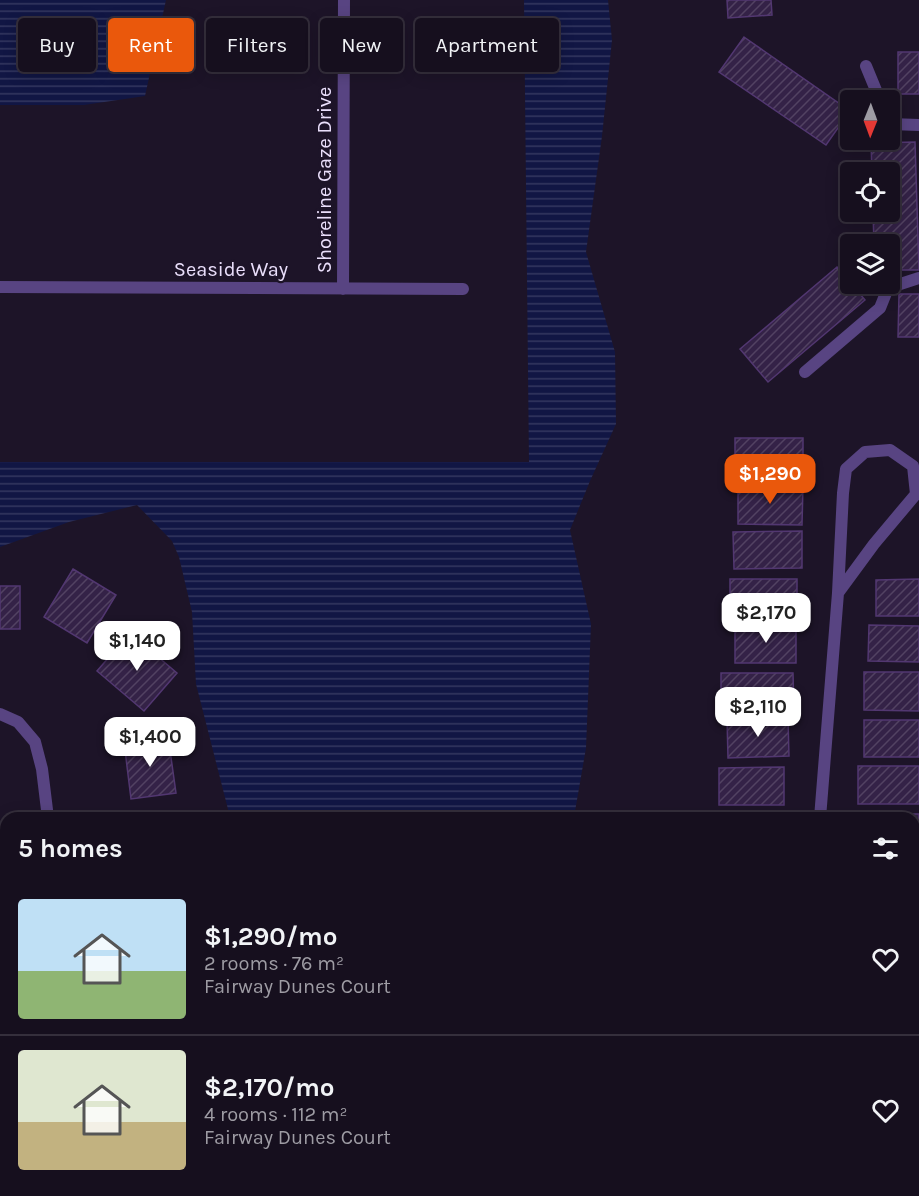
<!DOCTYPE html>
<html lang="en">
<head>
<meta charset="utf-8">
<style>
	:root { --surface:#160f1e; --page:#231d2b; --text:#f1f3f6; --muted:#9e9ca4; --line:#352f3c; --accent:#ea580c }
	body { margin:0; font-family:Karla,sans-serif; background:var(--page); color:var(--text); height:100vh; display:flex; flex-direction:column; font-size:22px; white-space:nowrap }
	* { box-sizing:border-box; margin:0 }
	p { font-size:20px; color:var(--muted) }
	.icon { flex:none; width:33px; height:33px; fill:none; stroke:currentColor; stroke-width:2; stroke-linecap:round; stroke-linejoin:round }
	.map { position:relative; flex:1; overflow:hidden }
	.panel { position:absolute; left:0px; top:812px; width:920px; height:386px; display:flex; flex-direction:column; background:var(--surface); border-radius:18px 18px 0 0; box-shadow:0 3px 15px #0003,0 0 0 2px var(--line) }
	.panel>* { flex:none }
	.guide { position:absolute; left:18px; top:18px; width:600px; height:54px; display:flex; gap:12px }
	.needle { width:39px; rotate:181deg }
	.controls { position:absolute; left:840px; top:90px; display:grid; gap:12px }
	.controls a { display:grid; place-items:center; width:60px; height:60px; border-radius:6px; background:var(--surface); box-shadow:0 3px 15px #0003,0 0 0 2px var(--line); font-size:30px }
	.price { position:absolute; translate:-50% -51px; padding:0 14px; border-radius:12px; background:#fff; color:#222; font-size:20px; line-height:39px; filter:drop-shadow(0 2px 3px #0008) }
	.price::after { content:''; position:absolute; left:50%; top:36px; width:18px; height:14px; margin-left:-9px; background:inherit; clip-path:polygon(0 0,100% 0,50% 100%) }
	.price.current { background:var(--accent); color:#fff }
	ul { padding:0; list-style:none }
	li { display:flex; align-items:center; gap:18px; height:150px; padding:0 18px }
	li+li { border-top:2px solid var(--line) }
	li span { display:grid; place-items:center; flex:none; width:168px; height:120px; border-radius:6px; color:#555 }
	li>.icon { margin-inline-start:auto }
	span .icon { width:72px; height:72px; fill:#fffc; stroke-width:1 }
	li b { font-size:26px }
	h2 { display:flex; justify-content:space-between; align-items:center; height:72px; padding:0 18px; font-size:26px }
	.chip { padding:0 21px; border-radius:6px; background:var(--surface); box-shadow:0 3px 15px #0003,0 0 0 2px var(--line); font-size:21px; line-height:54px }
	.chip.current { background:var(--accent); color:#fff }
	.map>svg:first-child { display:block }
	.water { fill:url(#water-rules) }
	.building { fill:url(#building-hatch); stroke:#523771; stroke-width:1.5 }
	.lines { fill:none; stroke-linecap:round; stroke-linejoin:round }
	.minor { stroke:#584482; stroke-width:12 }
	.labels { text-anchor:middle; stroke-width:4.5; stroke-linejoin:round; paint-order:stroke }
	.street-label { font-size:20px; fill:#eadffb; stroke:#1d1428 }
</style>
</head>
<body>
<div class="map">
<svg width="919" height="1196" viewBox="0 0 919 1196">
	<defs>
		<pattern id="water-rules" width="6" height="5" patternUnits="userSpaceOnUse" patternTransform="scale(1.5)"><rect width="6" height="5" fill="#111644"/><path d="M0 2.5h6" fill="none" stroke="#343760"/></pattern>
		<pattern id="building-hatch" width="6" height="6" patternUnits="userSpaceOnUse" patternTransform="scale(1.5)"><rect width="6" height="6" fill="#342247"/><path d="M-1 1l2-2M0 6l6-6M5 7l2-2" fill="none" stroke="#524262"/></pattern>
	</defs>
	<rect width="100%" height="100%" fill="#1d1428"/>
	<path class="water" d="M 0,0 L 166,0 L 145,96 L 84,105 L 0,105 Z
		M 524,0 L 608,0 L 612,40 L 602,136 L 586,252 L 615,352 L 616,424 L 590,481 L 570,530 L 591,624 L 586,748 L 574,817 L 230,817 L 196,684 L 192,612 L 179,557 L 172,541 L 137,505 L 69,522 L 0,547 L 0,462 L 529,462 Z
		M 128,1191 L 575,1191 L 578,1196 L 126,1196 Z"/>
	<path class="building" d="M 727,0 L 771,0 L 772,15 L 728,18 Z
		M 744,37 L 850,111 L 826,145 L 719,72 Z
		M 898,52 L 919,52 L 919,94 L 898,94 Z
		M 915,142 L 919,270 L 890,270 L 890,244 L 874,244 L 873,212 L 890,212 L 890,172 L 872,172 L 871,143 Z
		M 837,267 L 865,300 L 768,382 L 740,349 Z
		M 899,294 L 919,294 L 919,337 L 898,337 Z
		M 735,438 L 803,438 L 803,475 L 735,475 Z
		M 738,485 L 803,486 L 802,525 L 738,524 Z
		M 802,531 L 802,568 L 734,569 L 733,532 Z
		M 73,569 L 116,595 L 87,643 L 44,617 Z
		M 730,579 L 797,579 L 797,616 L 730,616 Z
		M 919,579 L 919,616 L 876,616 L 876,580 Z
		M 0,586 L 20,586 L 20,629 L 0,629 Z
		M 796,625 L 796,663 L 735,663 L 735,626 Z
		M 869,625 L 919,626 L 919,662 L 868,661 Z
		M 130,633 L 177,673 L 144,711 L 97,671 Z
		M 864,672 L 919,672 L 919,711 L 864,710 Z
		M 721,673 L 793,673 L 794,711 L 721,711 Z
		M 788,718 L 789,756 L 728,758 L 727,719 Z
		M 864,720 L 919,720 L 919,757 L 864,757 Z
		M 168,736 L 176,793 L 131,799 L 124,742 Z
		M 858,766 L 919,766 L 919,804 L 858,804 Z
		M 784,767 L 784,805 L 719,805 L 719,768 Z
		M 723,813 L 781,814 L 781,818 L 723,818 Z
		M 857,814 L 919,814 L 919,851 L 914,851 L 914,818 L 857,818 Z
		M 914,859 L 919,860 L 919,899 L 914,899 Z
		M 919,1106 L 919,1147 L 914,1148 L 914,1108 Z
		M 919,1155 L 919,1196 L 872,1196 L 870,1191 L 914,1191 L 914,1157 Z
		M 20,1191 L 77,1191 L 67,1196 L 22,1196 Z
		M 724,1191 L 758,1191 L 743,1196 L 725,1196 Z
		M 780,1191 L 801,1191 L 802,1196 L 765,1196 Z"/>
	<g class="lines">
		<path class="minor" d="M 866,66 L 880,100
			M 890,124 L 919,125
			M 0,287 L 463,289
			M 343,289 L 344,0
			M 805,372 L 880,308 L 888,288 L 919,278
			M 890,450 L 913,466 L 916,494 L 874,544 L 838,593 L 843,493 L 846,469 L 865,452 Z
			M 0,714 L 18,722 L 35,742 L 42,769 L 48,818
			M 820,818 L 838,593
			M 914,1075 L 919,1075
			M 0,1097 L 6,1089
			M 838,1191 L 839,1196"/>
	</g>
	<g class="labels">
		<g class="street-label">
			<text transform="translate(324 180) rotate(-90)" y="7">Shoreline Gaze Drive</text>
			<text x="231" y="276">Seaside Way</text>
		</g>
	</g>
</svg>
<div class="controls">
<a><svg class="needle" viewBox="-14 -14 28 28"><path d="M0-13l5 13h-10z" fill="#e53935"/><path d="M0 13l5-13h-10z" fill="#9e9ca4"/></svg></a>
<a><svg class="icon" aria-label="locate" viewBox="0 0 24 24"><circle cx="12" cy="12" r="6"/><path d="M12 2v4M12 18v4M2 12h4M18 12h4"/></svg></a>
<a><svg class="icon" aria-label="layers" viewBox="0 0 24 24"><path d="M12 4l9 5-9 5-9-5zM3 14l9 5 9-5"/></svg></a>
</div>
<b class="price current" style="left:770px;top:505px">$1,290</b>
<b class="price" style="left:766px;top:644px">$2,170</b>
<b class="price" style="left:137px;top:672px">$1,140</b>
<b class="price" style="left:758px;top:738px">$2,110</b>
<b class="price" style="left:150px;top:768px">$1,400</b>
<div class="guide">
<a class="chip">Buy</a>
<a class="chip current">Rent</a>
<a class="chip">Filters</a>
<a class="chip">New</a>
<a class="chip">Apartment</a>
</div>
<section class="panel">
<h2>5 homes<svg class="icon" aria-label="filters" viewBox="0 0 24 24"><path d="M4 7h16M4 17h16"/><circle cx="9" cy="7" r="2"/><circle cx="15" cy="17" r="2"/></svg></h2>
<ul>
<li><span style="background:linear-gradient(#bfe0f5 60%,#8fb573 0)"><svg class="icon" aria-label="home" viewBox="0 0 24 24"><path d="M3 11l9-7 9 7M6 9v11h12V9"/></svg></span><div><b>$1,290/mo</b><p>2 rooms · 76 m²</p><p>Fairway Dunes Court</p></div><svg class="icon" aria-label="heart" viewBox="0 0 24 24"><path d="M12 20l-8-8c-3-5 5-10 8-4 3-6 11-1 8 4z"/></svg></li>
<li><span style="background:linear-gradient(#dfe7d0 60%,#c2b280 0)"><svg class="icon" aria-label="home" viewBox="0 0 24 24"><path d="M3 11l9-7 9 7M6 9v11h12V9"/></svg></span><div><b>$2,170/mo</b><p>4 rooms · 112 m²</p><p>Fairway Dunes Court</p></div><svg class="icon" aria-label="heart" viewBox="0 0 24 24"><path d="M12 20l-8-8c-3-5 5-10 8-4 3-6 11-1 8 4z"/></svg></li>
</ul>
</section>
</div>
</body>
</html>
